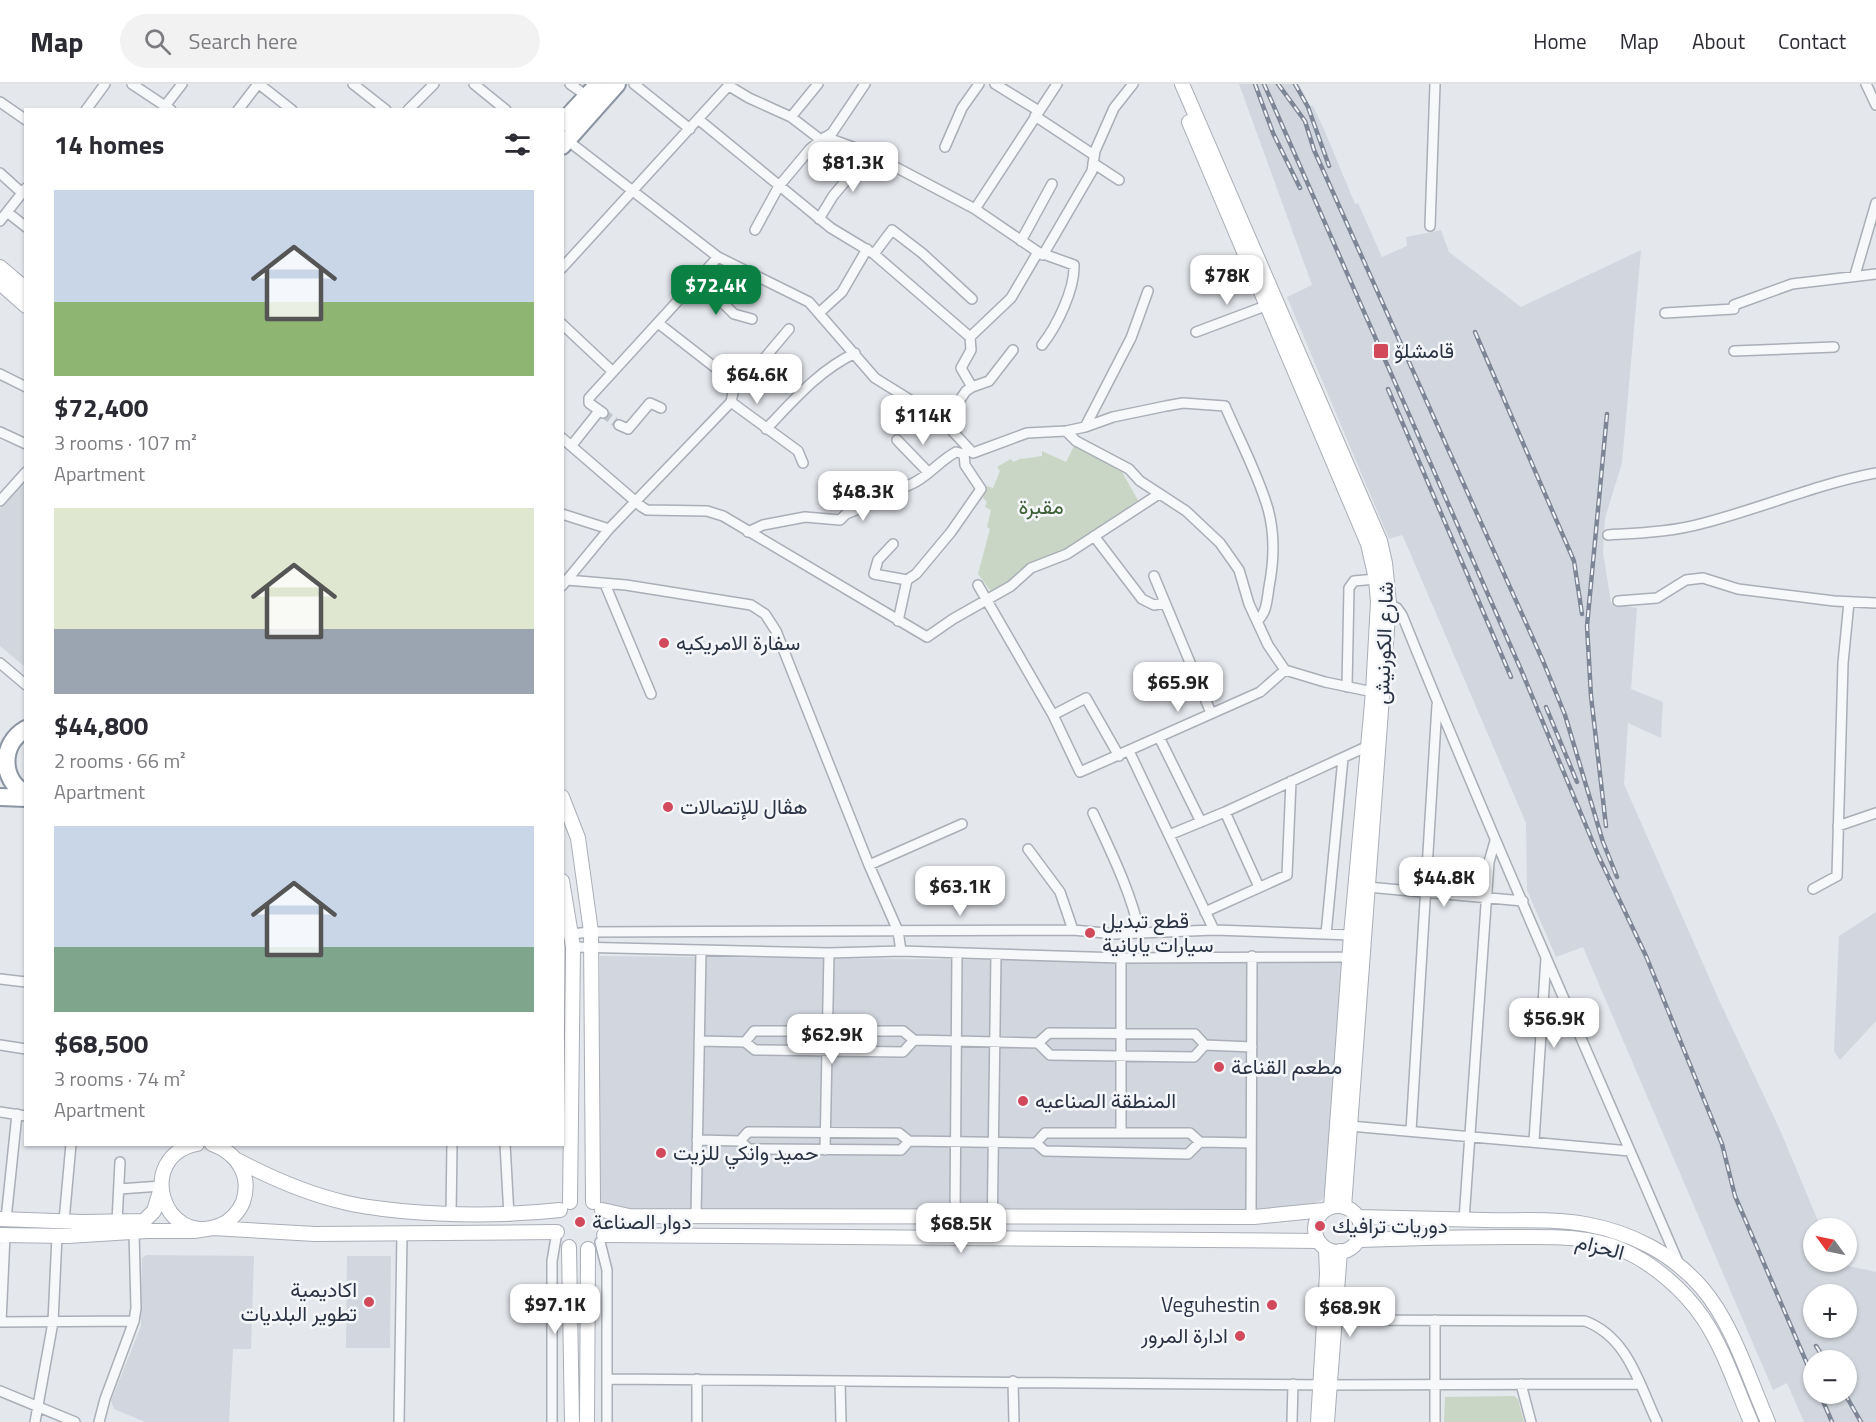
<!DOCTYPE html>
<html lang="en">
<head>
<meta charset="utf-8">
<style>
	:root { --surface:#fff; --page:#f2f2f3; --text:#2b2b33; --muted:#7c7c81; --line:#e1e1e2; --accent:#0b8043 }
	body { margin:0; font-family:"Titillium Web",Vazirmatn,sans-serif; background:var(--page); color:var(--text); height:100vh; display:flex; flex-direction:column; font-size:22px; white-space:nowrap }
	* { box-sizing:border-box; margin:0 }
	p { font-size:20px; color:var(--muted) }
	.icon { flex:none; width:33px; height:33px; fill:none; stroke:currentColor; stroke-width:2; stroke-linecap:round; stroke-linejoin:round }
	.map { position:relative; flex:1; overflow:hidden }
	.side { position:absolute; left:24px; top:24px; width:540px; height:1038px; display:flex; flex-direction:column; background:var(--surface); border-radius:0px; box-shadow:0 2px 4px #0004 }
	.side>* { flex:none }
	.needle { width:39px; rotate:303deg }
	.controls { position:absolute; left:1803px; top:1134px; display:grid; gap:12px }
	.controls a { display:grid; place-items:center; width:54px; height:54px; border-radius:50%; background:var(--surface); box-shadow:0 2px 4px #0004; font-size:30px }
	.price { position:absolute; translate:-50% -51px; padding:0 14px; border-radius:12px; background:#fff; color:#222; font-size:20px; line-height:39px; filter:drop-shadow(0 2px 3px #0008) }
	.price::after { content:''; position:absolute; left:50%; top:36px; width:18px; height:14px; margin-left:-9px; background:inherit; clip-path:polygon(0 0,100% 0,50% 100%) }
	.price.current { background:var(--accent); color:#fff }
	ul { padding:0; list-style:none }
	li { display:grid; align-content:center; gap:12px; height:318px; padding:0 30px }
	li span { display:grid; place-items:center; height:186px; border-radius:0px; color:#555 }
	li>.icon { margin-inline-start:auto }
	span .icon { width:108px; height:108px; fill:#fffc; stroke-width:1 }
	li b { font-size:26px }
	h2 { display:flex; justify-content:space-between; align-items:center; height:72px; padding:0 30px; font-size:26px }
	header { display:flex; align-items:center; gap:36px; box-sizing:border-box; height:84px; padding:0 30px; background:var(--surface); border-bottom:2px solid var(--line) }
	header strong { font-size:28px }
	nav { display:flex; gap:33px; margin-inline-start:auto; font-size:21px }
	.search { width:420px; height:54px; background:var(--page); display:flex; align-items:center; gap:15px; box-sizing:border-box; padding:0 21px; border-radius:33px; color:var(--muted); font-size:22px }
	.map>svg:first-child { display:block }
	.built { fill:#d2d6de; fill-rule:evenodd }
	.green { fill:#c9d6c5 }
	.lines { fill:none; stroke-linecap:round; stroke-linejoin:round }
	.street-tunnel { stroke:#bfc3cb; stroke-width:9; stroke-dasharray:9 4.5; stroke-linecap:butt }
	.street-casing { stroke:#a9aeb7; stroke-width:12 }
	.secondary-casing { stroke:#a9aeb7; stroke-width:16 }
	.highway-casing { stroke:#8b94a3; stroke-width:20 }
	.street { stroke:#f7f8fa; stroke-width:9 }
	.secondary { stroke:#fff; stroke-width:14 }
	.highway { stroke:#fff; stroke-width:16 }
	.rail-casing { stroke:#7d8696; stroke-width:4.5 }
	.rail { stroke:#f4f6f9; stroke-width:2; stroke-dasharray:7; stroke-linecap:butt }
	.poi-dot { fill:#d1495b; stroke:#f4f6f9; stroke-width:2 }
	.labels { text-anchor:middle; stroke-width:5; stroke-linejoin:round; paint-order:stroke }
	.poi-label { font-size:21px; fill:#2b3445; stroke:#f4f6f9; text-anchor:start }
	.park-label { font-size:21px; fill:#3f6138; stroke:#f4f6f9 }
	.street-label { font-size:21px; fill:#2b3445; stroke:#f4f6f9 }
</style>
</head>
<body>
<header>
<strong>Map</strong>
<div class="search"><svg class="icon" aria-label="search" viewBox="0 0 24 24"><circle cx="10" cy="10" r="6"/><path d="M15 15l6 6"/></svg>Search here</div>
<nav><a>Home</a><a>Map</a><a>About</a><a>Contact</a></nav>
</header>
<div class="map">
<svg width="1876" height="1338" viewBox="0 0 1876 1338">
	<rect width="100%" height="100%" fill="#e4e7ec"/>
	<path class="built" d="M 1239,0 L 1299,0 L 1310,22 L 1313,22 L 1326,50 L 1355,120 L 1358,119 L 1382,173 L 1407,162 L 1406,153 L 1441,146 L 1449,168 L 1521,223 L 1641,166 L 1622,379 L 1605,434 L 1603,468 L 1611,519 L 1637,524 L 1631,605 L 1663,618 L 1661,654 L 1628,639 L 1624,700 L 1719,916 L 1780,1046 L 1821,1144 L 1814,1144 L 1814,1178 L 1834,1178 L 1835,1179 L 1876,1188 L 1876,1338 L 1804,1338 L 1787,1299 L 1773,1306 L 1583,863 L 1556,873 L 1527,806 L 1526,739 L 1405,457 L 1402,451 L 1389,455 L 1287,213 L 1312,201 ZM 1814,1210 L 1846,1210 L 1846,1244 L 1814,1244 ZM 1814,1276 L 1846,1276 L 1846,1310 L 1814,1310 Z
		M 25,397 L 25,583 L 0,562 L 0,425 Z
		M 1876,828 L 1876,937 L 1840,976 L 1834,967 L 1839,852 Z
		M 600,872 L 1344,879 L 1328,1105 L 1322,1116 L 1314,1119 L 1269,1126 L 637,1125 L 610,1122 L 602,1118 L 598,1108 Z
		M 146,1171 L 254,1172 L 251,1265 L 233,1265 L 229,1338 L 145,1338 L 114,1325 L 111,1317 L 141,1242 L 142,1174 Z
		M 347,1172 L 391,1172 L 390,1264 L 346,1264 Z"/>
	<path class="green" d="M 1075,360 L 1122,388 L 1139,418 L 1071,464 L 992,509 L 978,490 L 990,445 L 987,443 L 991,426 L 985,423 L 987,418 L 983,414 L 987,402 L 993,404 L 1000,387 L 997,383 L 1011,375 L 1013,378 L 1022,374 L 1022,375 L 1042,372 L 1042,367 L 1066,378 Z
		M 1514,1312 L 1518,1315 L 1524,1338 L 1444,1338 L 1445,1313 Z"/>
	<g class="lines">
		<path class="street-tunnel" d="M 603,329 L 619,341"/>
		<defs>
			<path id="street" d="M 132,0 L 171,26
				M 259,0 L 292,26
				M 353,0 L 386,26
				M 474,0 L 506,26
				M 570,0 L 587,12
				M 634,0 L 690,45
				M 995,0 L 1039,27
				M 1866,0 L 1876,21
				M 729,2 L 749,14 L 791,33 L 821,56
				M 0,18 L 26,36
				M 165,22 L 182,0
				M 86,26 L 105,0
				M 238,26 L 258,0
				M 408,26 L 434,0
				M 1035,32 L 1094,71
				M 791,33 L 818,0
				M 698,35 L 831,144 L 874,170 L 970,253 L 971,266 L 961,284 L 972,303
				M 825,53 L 869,69 L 975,125 L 1038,168 L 1074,181 C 1075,205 1057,242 1042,261
				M 567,56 L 718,173 L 809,218 L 875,294 L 941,335 L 973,369 L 1027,349 L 1066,347 L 1085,343 L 1113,333 L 1166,322 L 1183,319 L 1225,322 C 1239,355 1258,390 1268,425 C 1275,450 1274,477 1269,503 C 1267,515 1267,529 1257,537
				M 945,63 L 962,24 L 979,0
				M 1093,79 L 1119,96
				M 0,89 L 22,109
				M 975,125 L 1057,0
				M 7,128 L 26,143
				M 819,135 L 833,112 L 869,69
				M 0,137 L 26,104
				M 1430,142 L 1435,0
				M 755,146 L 779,102 L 810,65 L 821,56 L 832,49 L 865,0
				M 1021,157 L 1052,100
				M 874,170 L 892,146 L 922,169 L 972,215
				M 1043,171 L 1092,87 L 1095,67 L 1114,24 L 1133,0
				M 562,184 L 730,0
				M 1855,191 L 1876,119
				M 699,195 L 734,230 L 752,235
				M 819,229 L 842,208 L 867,165
				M 1665,229 L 1734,225 L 1734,221 L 1792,200 L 1876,190
				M 562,240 L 612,287
				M 1196,248 L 1268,221
				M 970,253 L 1011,214 L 1038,168
				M 1734,267 L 1834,263
				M 0,290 L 26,303
				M 730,294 L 743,283 L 752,289 L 789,245
				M 731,318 L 798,367 L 803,379
				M 603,329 L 589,319 L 589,314 L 718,173
				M 944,339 L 966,307 L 972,303 L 989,297 L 1013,266
				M 619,341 L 628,345 L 650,319 L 661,324
				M 1085,343 L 1131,254 L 1148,207
				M 766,345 C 794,316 818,287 855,269
				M 1066,347 L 1076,357 L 1129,385 L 1140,397 L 1186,427 L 1220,459 L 1239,486 L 1249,520 L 1268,561 L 1285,586 L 1325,598 L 1373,608
				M 0,348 L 26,360
				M 562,354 L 642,423 L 647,426 L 707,427 L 723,432 L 927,553 L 953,535 L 1011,502 L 1031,484 L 1067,470 L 1159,410
				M 897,356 L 928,388
				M 572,361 L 599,327
				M 0,417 L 26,388
				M 562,430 L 609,445
				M 748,448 L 763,441 L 805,433 L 840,436 L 846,430 L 868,421 L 867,415 C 878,413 908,403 917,397 C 931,389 941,376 956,368 L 964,370
				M 1608,451 C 1640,449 1672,448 1704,439 C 1762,424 1817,400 1876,389
				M 1094,452 L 1142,515 L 1154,521 L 1165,519
				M 893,460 L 878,476 L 874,490 L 907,496
				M 1154,492 L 1211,629
				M 567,496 L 626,501 L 751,521 L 765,530 L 776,547 L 869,781 L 898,847 L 901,867
				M 605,500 L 651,610
				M 978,501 L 1053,631 L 1080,688 L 1260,608 L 1285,586
				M 562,502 L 609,445 L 731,318 L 735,299 L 658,239
				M 1618,517 L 1657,514 L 1686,496 L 1703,494 L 1738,505 L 1834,517 L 1876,519
				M 1386,519 L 1397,524 L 1402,531 C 1490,749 1586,964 1679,1180
				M 898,537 L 907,496 L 916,490 L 951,448 L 981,405 L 965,381 L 964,370 L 967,366
				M 0,579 L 26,601
				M 1347,603 L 1349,504 L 1354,497 L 1376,495
				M 1053,631 L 1086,614 L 1119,672
				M 1159,653 L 1201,738
				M 1129,667 L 1214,846
				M 1225,728 L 1259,803
				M 1093,729 C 1111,768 1131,808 1140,850
				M 1838,742 L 1876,729
				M 1169,751 L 1225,728 L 1368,662
				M 1028,765 L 1060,808 L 1073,846
				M 869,781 L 962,740
				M 1367,803 L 1523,817
				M 1813,805 L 1837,792 L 1843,579 L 1849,518
				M 1205,828 L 1287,791 L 1291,697
				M 570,850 L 591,848 L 1073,846 L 1115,850 L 1214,846 L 1351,851 L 1354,855
				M 1326,850 L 1343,674
				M 573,863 L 829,869 L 901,867 L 1121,874 L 1350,873 L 1353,871
				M 0,895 L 26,898
				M 1049,949 L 1195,950 L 1205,961 L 1194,973 L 1050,971 L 1038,959 Z
				M 699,957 L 745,958 L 755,966 L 903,968 L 914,956
				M 745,958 L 754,947 L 903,947 L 914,956 L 1038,959
				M 0,961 L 26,965
				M 1205,961 L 1252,963
				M 0,1028 L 26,1032
				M 1350,1042 L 1630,1067
				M 1411,1047 L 1437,621
				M 1121,1049 L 1121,874
				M 697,1056 L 740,1057 L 749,1065 L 901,1066 L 909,1057
				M 740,1057 L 748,1048 L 899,1049 L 909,1057 L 1036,1059 L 1045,1067 L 1188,1070 L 1200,1058 L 1251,1059
				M 1534,1057 L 1546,874
				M 1036,1059 L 1045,1049 L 1190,1049 L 1200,1058
				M 505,1060 L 509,1132
				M 825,1066 L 829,869
				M 119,1105 L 161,1102
				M 451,1132 L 452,1060
				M 696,1132 L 701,867
				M 955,1132 L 957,870
				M 1251,1133 L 1252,872
				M 6,1135 L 17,1030
				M 1464,1136 L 1489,778 L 1495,757
				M 64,1137 L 71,1060
				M 117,1138 L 120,1078
				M 992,1154 L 996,871
				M 600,1158 L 607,1186 L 607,1338
				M 1336,1236 L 1585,1237 C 1628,1253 1639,1300 1657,1338
				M 0,1238 L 134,1237
				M 1,1238 L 5,1151
				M 607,1295 L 1330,1301 L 1639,1300
				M 840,1297 L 841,1338
				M 1013,1297 L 1014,1338
				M 1521,1300 L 1531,1338
				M 0,1307 L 75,1338
				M 35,1338 L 53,1238 L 57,1152
				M 99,1338 L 105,1315 L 134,1237 L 136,1224 L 134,1148
				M 399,1338 L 402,1150
				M 552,1338 L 552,1177 L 557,1148
				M 697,1338 L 697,1295
				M 1292,1338 L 1293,1300
				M 1435,1338 L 1435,1236"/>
			<path id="secondary" d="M 1182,0 L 1380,457 L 1385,479 L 1389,519 L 1344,1123
				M 1189,38 L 1368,460 L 1376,495 L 1378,518 L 1373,608 L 1351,851 L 1331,1123
				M 0,183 L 26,205
				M 0,199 L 26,222
				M 562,713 L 578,754 L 591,848 L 593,1118
				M 562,797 L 573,863 L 570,1118
				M 197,1060 C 135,1072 162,1165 221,1141 C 230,1137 239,1128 243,1118 C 252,1091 237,1069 212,1060
				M 237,1076 C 271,1094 305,1109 343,1118 C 362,1123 382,1125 401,1127 C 457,1132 505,1132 560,1126
				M1315 1145a23 23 0 1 1 46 0a23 23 0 1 1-46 0Z
				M 602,1126 L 629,1132 L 1254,1133 L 1324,1126
				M 1357,1133 C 1400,1134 1442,1135 1485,1136 C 1517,1137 1552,1134 1585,1140 C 1630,1148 1672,1169 1702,1204 C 1733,1240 1749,1295 1768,1338
				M 0,1135 L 82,1138 L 144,1137 L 154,1127 L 160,1107
				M 0,1151 L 68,1152 L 147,1147 L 194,1147 L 213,1144 L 315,1150 L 557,1148
				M 604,1151 L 1318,1157
				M 1358,1156 C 1409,1154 1461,1153 1512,1153 C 1548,1153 1587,1151 1620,1165 C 1652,1178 1684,1206 1703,1234 C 1724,1265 1736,1304 1751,1338
				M 569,1163 L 572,1338
				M 587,1338 L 588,1165
				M 1318,1338 L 1327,1190 L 1326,1165
				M 1327,1338 L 1340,1167"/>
			<path id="highway" d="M 562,39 L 598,0
				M 562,62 L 617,0
				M 26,645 C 0,660 0,695 26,710
				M 0,713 L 26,714"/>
		</defs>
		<use href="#street" class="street-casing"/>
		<use href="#secondary" class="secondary-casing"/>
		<use href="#highway" class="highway-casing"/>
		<use href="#street" class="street"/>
		<use href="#secondary" class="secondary"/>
		<use href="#highway" class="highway"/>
		<defs>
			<path id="rail" d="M 1255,0 L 1273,49 L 1300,104
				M 1264,0 L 1522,588 L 1599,773 L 1646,872 L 1722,1060 L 1735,1112 L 1814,1296
				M 1278,0 L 1305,37 L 1314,66 L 1543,577 L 1565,631 L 1603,758 L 1617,793
				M 1295,0 L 1308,23 L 1329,82
				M 1475,248 L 1574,477 L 1582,530
				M 1388,305 L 1511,593
				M 1546,623 L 1577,698
				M 1606,742 L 1591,612 L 1587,542 L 1607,330
				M 1816,1262 L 1825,1276
				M 1820,1310 L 1832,1338
				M 1845,1310 L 1861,1338"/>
		</defs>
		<use href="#rail" class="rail-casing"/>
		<use href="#rail" class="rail"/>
	</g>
	<g class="poi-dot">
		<rect x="1373" y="259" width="16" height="16" rx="3"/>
		<circle cx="664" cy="559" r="6"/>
		<circle cx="668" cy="723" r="6"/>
		<circle cx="1090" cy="849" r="6"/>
		<circle cx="1219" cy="983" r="6"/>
		<circle cx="1023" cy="1017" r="6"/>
		<circle cx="661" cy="1069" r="6"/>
		<circle cx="580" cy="1138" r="6"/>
		<circle cx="1320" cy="1142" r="6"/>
		<circle cx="369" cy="1218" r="6"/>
		<circle cx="1272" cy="1221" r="6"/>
		<circle cx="1240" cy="1252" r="6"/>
	</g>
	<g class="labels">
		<g class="poi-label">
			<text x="1394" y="274">قامشلۆ</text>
			<text x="676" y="566">سفارة الامريكيه</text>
			<text x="680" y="730">هڤال للإتصالات</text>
			<text x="1102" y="844">قطع تبديل<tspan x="1102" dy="24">سيارات يابانية</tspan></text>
			<text x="1231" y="990">مطعم القناعة</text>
			<text x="1035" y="1024">المنطقة الصناعيه</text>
			<text x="673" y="1076">حميد وانكي للزيت</text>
			<text x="592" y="1145">دوار الصناعة</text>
			<text x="1332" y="1149">دوريات ترافيك</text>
			<text x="357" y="1213" text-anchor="end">اكاديمية<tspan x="357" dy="24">تطوير البلديات</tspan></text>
			<text x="1260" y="1228" text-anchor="end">Veguhestin</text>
			<text x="1228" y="1259" text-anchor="end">ادارة المرور</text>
		</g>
		<g class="park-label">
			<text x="1041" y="430">مقبرة</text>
		</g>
		<g class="street-label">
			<text transform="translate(1384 559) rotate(-88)" y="7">شارع الكورنيش</text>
			<text transform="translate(1600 1163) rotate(15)" y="7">الحزام</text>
		</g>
	</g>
</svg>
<div class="controls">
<a><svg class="needle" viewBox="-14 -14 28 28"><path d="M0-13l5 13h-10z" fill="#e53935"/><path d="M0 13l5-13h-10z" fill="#7c7c81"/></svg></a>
<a>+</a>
<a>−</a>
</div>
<b class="price" style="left:853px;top:109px">$81.3K</b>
<b class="price" style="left:1227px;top:222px">$78K</b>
<b class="price current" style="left:716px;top:232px">$72.4K</b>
<b class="price" style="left:757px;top:321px">$64.6K</b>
<b class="price" style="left:923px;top:362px">$114K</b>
<b class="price" style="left:863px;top:438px">$48.3K</b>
<b class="price" style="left:1178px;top:629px">$65.9K</b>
<b class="price" style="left:1444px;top:824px">$44.8K</b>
<b class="price" style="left:960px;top:833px">$63.1K</b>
<b class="price" style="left:1554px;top:965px">$56.9K</b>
<b class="price" style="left:832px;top:981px">$62.9K</b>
<b class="price" style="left:961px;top:1170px">$68.5K</b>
<b class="price" style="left:555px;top:1251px">$97.1K</b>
<b class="price" style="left:1350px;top:1254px">$68.9K</b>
<section class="side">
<h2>14 homes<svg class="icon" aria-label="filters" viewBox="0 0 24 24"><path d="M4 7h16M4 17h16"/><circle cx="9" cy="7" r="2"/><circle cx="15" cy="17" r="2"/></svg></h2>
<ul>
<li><span style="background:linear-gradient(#c9d6e8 60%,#8fb573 0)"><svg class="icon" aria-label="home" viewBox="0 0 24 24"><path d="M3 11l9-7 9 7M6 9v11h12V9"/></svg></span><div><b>$72,400</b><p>3 rooms · 107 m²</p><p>Apartment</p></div></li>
<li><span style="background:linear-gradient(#dfe7d0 65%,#9aa5b1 0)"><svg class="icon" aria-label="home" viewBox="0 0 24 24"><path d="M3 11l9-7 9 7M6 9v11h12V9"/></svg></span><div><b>$44,800</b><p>2 rooms · 66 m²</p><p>Apartment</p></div></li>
<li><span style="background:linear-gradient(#c9d6e8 65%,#7fa58c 0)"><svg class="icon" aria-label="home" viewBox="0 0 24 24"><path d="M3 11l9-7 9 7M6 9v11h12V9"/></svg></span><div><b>$68,500</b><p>3 rooms · 74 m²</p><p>Apartment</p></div></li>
</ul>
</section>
</div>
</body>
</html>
